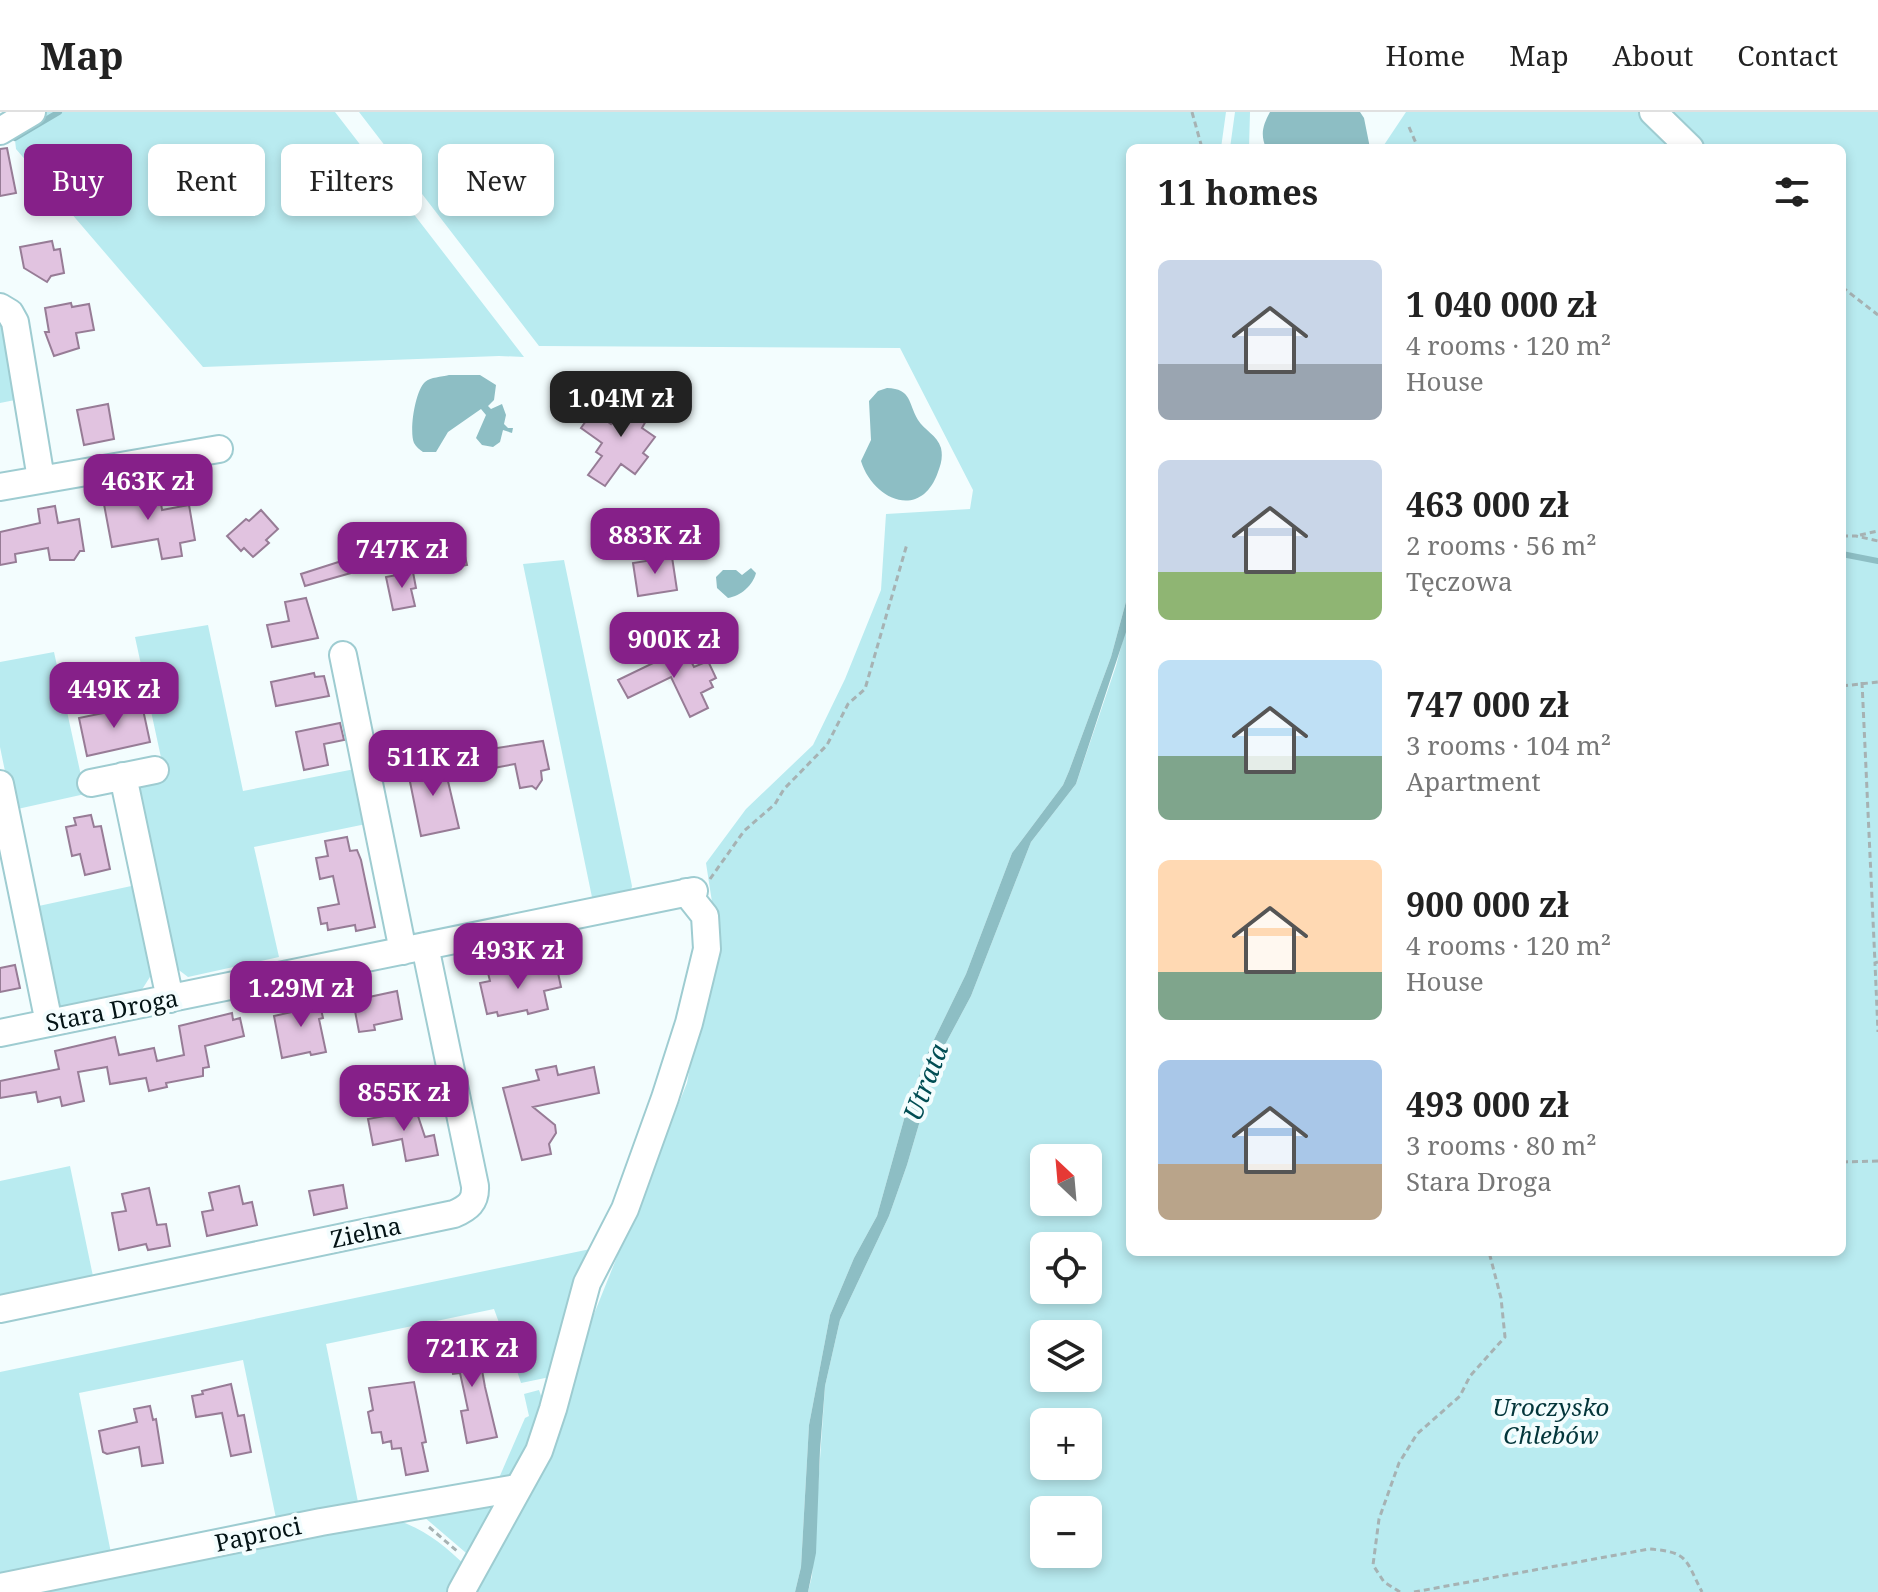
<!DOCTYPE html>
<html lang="en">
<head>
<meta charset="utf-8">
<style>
	:root { --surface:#fff; --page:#f6f6f6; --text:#222; --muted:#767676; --line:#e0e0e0; --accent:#862089 }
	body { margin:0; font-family:"Noto Serif",serif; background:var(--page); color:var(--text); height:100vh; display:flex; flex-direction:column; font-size:30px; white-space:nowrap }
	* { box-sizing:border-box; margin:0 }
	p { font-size:26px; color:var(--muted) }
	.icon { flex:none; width:44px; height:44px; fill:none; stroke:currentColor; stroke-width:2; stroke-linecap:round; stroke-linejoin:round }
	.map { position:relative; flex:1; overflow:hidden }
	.sheet { position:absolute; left:1126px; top:32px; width:720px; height:1112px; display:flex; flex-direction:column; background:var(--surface); border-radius:12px; box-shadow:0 4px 12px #0003 }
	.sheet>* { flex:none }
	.hud { position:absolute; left:24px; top:32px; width:760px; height:72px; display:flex; gap:16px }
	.needle { width:52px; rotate:334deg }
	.tools { position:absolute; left:1030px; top:1032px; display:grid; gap:16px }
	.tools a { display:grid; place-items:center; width:72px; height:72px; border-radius:12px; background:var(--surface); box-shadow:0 4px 12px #0003; font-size:40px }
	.price { position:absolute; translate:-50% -68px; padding:0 18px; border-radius:16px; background:var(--accent); color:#fff; font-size:26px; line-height:52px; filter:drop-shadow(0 2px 4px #0008) }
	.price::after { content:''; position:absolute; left:50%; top:48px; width:24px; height:18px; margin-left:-12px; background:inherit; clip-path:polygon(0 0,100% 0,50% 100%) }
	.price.current { background:#222; color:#fff }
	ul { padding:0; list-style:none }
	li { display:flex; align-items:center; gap:24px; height:200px; padding:0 32px }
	li span { display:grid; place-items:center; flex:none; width:224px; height:160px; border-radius:12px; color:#555 }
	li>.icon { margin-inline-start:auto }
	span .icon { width:96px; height:96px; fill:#fffc; stroke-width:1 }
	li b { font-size:34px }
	h2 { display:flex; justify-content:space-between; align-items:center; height:96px; padding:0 32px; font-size:34px }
	.pill { padding:0 28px; border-radius:12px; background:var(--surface); box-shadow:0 4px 12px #0003; font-size:28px; line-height:72px }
	.pill.current { background:var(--accent); color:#fff }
	header { display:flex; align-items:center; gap:48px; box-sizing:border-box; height:112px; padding:0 40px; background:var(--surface); border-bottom:2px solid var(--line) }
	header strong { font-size:38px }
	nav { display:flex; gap:44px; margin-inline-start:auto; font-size:28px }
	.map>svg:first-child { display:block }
	.green { fill:#b9ebf0; fill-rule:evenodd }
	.water { fill:#8dbec4 }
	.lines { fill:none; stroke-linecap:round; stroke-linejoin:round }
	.stream { stroke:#8dbec4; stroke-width:6 }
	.building { fill:#e1c3e0; stroke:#977c96; stroke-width:2 }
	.minor-casing { stroke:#9eccd1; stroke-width:30 }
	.path { stroke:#a6b2b3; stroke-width:3; stroke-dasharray:6 4; stroke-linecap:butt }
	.minor { stroke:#fff; stroke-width:26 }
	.labels { text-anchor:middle; stroke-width:8; stroke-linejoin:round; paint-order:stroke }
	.street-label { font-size:24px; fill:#031315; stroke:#f3fdfe }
	.park-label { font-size:24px; font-style:italic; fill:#03353a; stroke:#f3fdfe }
	.water-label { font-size:26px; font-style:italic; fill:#004d53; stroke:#f3fdfe }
</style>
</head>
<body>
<header>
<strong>Map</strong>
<nav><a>Home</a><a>Map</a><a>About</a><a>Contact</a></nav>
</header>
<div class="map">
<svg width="1878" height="1480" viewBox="0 0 1878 1480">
	<rect width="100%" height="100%" fill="#f3fdfe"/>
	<path class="green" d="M 44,0 L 335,0 L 524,245 L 499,244 L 203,255 L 16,37 L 14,19 Z
		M 359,0 L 1226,0 L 1221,36 L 1130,36 L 1130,475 L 1111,545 L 1069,659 L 1063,673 L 1012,741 L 966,862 L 929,938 L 908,993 L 877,1104 L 854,1146 L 830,1203 L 809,1313 L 801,1455 L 795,1480 L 467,1480 L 565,1274 L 687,971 L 716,816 L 706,751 L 746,697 L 813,633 L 845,567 L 881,478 L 886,402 L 970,397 L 973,378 L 900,236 L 539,234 Z
		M 1235,0 L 1250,0 L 1249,36 L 1230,36 Z
		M 1406,0 L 1648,0 L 1683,36 L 1382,36 Z
		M 1662,0 L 1878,0 L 1878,1480 L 808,1480 L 812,1464 L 825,1274 L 840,1208 L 889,1104 L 907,1053 L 939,944 L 971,884 L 1031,730 L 1076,672 L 1116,554 L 1130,501 L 1130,1140 L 1842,1140 L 1842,36 L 1699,36 ZM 1044,1046 L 1088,1046 L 1088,1090 L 1044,1090 ZM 1044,1134 L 1088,1134 L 1088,1178 L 1044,1178 ZM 1044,1222 L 1088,1222 L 1088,1266 L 1044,1266 ZM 1044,1310 L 1088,1310 L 1088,1354 L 1044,1354 ZM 1044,1398 L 1088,1398 L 1088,1442 L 1044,1442 Z
		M 0,211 L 8,220 L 20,287 L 0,291 Z
		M 564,448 L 632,774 L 630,782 L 593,790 L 523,452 Z
		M 208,513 L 243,679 L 360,656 L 371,711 L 254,735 L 279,845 L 188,865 L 171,852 L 136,686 L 144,669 L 165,664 L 135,525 Z
		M 54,540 L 85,682 L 13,698 L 0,635 L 0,550 Z
		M 136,773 L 155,857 L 136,887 L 56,903 L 34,795 Z
		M 70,1054 L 94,1169 L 0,1185 L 0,1069 Z
		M 600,1135 L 550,1265 L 521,1271 L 517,1259 L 526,1256 L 523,1248 L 513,1249 L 494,1197 L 326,1232 L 359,1395 L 277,1411 L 243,1248 L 79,1281 L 112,1446 L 0,1469 L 0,1260 Z
		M 539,1278 L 544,1292 L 532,1340 L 505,1371 L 499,1366 L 525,1306 L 529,1304 L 524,1282 Z
		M 507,1386 L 472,1446 L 424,1405 Z
		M 399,1409 C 426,1418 445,1434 466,1454 L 452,1480 L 34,1480 Z"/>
	<path class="water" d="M 1270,0 L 1360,0 L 1364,6 L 1370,36 L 1266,36 C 1260,22 1263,13 1270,0 Z
		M 449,263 L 480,263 L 496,273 L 494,288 L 488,294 L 491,297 L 502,292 L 506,303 L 504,312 L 508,316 L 513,316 L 512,321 L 503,318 L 500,330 L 493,335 L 482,333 L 476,326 L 486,303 L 481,297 L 448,320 L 436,340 L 423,340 C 420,338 416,335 414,331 C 409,319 415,279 425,270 C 431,265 441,265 449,263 Z
		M 887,276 C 912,277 908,291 918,308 C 924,318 937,323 941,336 C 943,345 941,352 938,360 C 921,409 873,388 861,349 L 871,328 L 869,289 L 878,279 Z
		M 751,456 L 756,461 C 753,473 741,484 728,486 L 717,476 L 716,465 L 723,458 L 736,458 L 742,463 Z
		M 1130,475 L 1130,501 L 1127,517 L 1076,672 L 1031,730 L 971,884 L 939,944 L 907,1053 L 889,1104 L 840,1208 L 825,1274 L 820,1338 L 816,1441 L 808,1480 L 795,1480 L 801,1455 L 809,1313 L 830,1203 L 854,1146 L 877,1104 L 908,993 L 929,938 L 966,862 L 1012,741 L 1063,673 L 1069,659 L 1111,545 Z"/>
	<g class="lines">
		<path class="stream" d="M 15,26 L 59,0
			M 1842,442 L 1878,449"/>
	</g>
	<path class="building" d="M 7,36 L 16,81 L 0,84 L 0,37 Z
		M 52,129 L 54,138 L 60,137 L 64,161 L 51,164 L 47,170 L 24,156 L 20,135 Z
		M 71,191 L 72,195 L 89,192 L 94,218 L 76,221 L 79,236 L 54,244 L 45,220 L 49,220 L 45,196 Z
		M 634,281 L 653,294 L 645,306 L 647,307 L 642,316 L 655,325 L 643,341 L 648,345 L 635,362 L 621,352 L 605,374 L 588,363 L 602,344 L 596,340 L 602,331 L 581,316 L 593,299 L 611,312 Z
		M 108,292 L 114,327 L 84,333 L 77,298 Z
		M 159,377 L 162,398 L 189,393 L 195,428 L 180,431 L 182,444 L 162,447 L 158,427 L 112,435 L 103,387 Z
		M 55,394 L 58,411 L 79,407 L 84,439 L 80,439 L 74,448 L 50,448 L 48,436 L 15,442 L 16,450 L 0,453 L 0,420 L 40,411 L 38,397 Z
		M 261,398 L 278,417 L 266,428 L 269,431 L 253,445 L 244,436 L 241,439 L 227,424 L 246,407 L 249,409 Z
		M 462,431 L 467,453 L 451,456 L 446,435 Z
		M 354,445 L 358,459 L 305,474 L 301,462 Z
		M 672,445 L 677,478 L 638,484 L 633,451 Z
		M 413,460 L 416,476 L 411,477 L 415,494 L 393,498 L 386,465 Z
		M 306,486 L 318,526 L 272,535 L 267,513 L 289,509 L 285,490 Z
		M 684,536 L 694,555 L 708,549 L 716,566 L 710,569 L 713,575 L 701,581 L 708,596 L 690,605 L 671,565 L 628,586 L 618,568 Z
		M 314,561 L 315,565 L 324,564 L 329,584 L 276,594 L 271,570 Z
		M 142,593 L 150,630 L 87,644 L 79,606 Z
		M 340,611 L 344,628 L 324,632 L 328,653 L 304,658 L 296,620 Z
		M 543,629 L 549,657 L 541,659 L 542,668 L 536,677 L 532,674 L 520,676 L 515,652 L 488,657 L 484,638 Z
		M 443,648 L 459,716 L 421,724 L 407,655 Z
		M 91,703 L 94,715 L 101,714 L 110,757 L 85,763 L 80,742 L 72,744 L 66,715 L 76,713 L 74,706 Z
		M 347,725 L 350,739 L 357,738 L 361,748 L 375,815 L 356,819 L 355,813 L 328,818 L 327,811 L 321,812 L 318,796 L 339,792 L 333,764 L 320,767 L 316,746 L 328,744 L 325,729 Z
		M 15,853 L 20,876 L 0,880 L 0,856 Z
		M 516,855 L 518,864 L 557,856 L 561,875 L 544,879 L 548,897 L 528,902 L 527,898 L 498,904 L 497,900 L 487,902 L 480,871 L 490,869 L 488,861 Z
		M 367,875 L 369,885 L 397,879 L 402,907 L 374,913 L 375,918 L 359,920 L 351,878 Z
		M 318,884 L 323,906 L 319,907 L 326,940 L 311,943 L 310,940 L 282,946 L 274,904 L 296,899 L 294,889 Z
		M 232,901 L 233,908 L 240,906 L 244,924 L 205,934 L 209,955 L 203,956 L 203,964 L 166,971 L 167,975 L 149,979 L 146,966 L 110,972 L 107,955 L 78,960 L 84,989 L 62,994 L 60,985 L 38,990 L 36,980 L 0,986 L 0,969 L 59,957 L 55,939 L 115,925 L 119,943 L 154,936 L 157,949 L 184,943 L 179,914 Z
		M 556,954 L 558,963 L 594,955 L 599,981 L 533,995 L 555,1013 L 556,1021 L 549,1032 L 551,1042 L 522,1048 L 503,976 L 539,968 L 536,958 Z
		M 414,992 L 425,1025 L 434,1023 L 438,1043 L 406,1049 L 402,1027 L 373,1033 L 368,1007 L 396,1002 L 395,996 Z
		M 343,1073 L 347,1096 L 314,1103 L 309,1079 Z
		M 239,1074 L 243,1092 L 252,1090 L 257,1113 L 207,1124 L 202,1100 L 213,1098 L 209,1081 Z
		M 149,1076 L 157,1113 L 166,1112 L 170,1134 L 148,1138 L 146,1132 L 119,1138 L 112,1101 L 126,1099 L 122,1082 Z
		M 476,1224 L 485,1275 L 497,1325 L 467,1331 L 461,1299 L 468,1298 L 464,1279 L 460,1261 L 453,1262 L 446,1230 Z
		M 414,1270 L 426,1330 L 422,1331 L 428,1359 L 406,1363 L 401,1336 L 392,1337 L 391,1329 L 383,1331 L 381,1320 L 372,1321 L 368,1300 L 373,1298 L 369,1276 Z
		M 231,1272 L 238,1304 L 244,1303 L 251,1340 L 231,1344 L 222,1301 L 196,1305 L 192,1284 L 203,1282 L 202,1279 Z
		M 150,1294 L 153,1308 L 156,1307 L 163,1351 L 142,1354 L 139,1335 L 107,1342 L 103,1340 L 99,1319 L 137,1310 L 134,1297 Z"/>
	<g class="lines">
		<defs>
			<path id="minor" d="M 1653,0 L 1690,36
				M 0,19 L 32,0
				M 0,195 L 10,201 L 15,210 L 41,367
				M 0,375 L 219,337
				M 343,543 L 403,839
				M 123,664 L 170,887
				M 91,671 L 155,658
				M 0,672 L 49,911
				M 0,921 L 694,779
				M 0,1197 L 454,1102 C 468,1096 476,1090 475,1074 L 425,834
				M 0,1475 L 321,1410 L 517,1376
				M 461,1480 L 539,1339 L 553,1297 L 587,1171 L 625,1097 L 665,986 L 689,911 L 707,837 L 705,804 L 686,780"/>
		</defs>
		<use href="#minor" class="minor-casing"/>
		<path class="path" d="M 1192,0 L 1202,36
			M 1409,15 L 1418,36
			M 1842,175 L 1878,203
			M 1860,423 L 1878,419
			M 1842,424 L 1856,424 L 1878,429
			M 1862,570 L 1875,851
			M 1842,574 L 1878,570
			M 710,767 L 744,719 L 775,692 L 784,677 L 827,633 L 848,592 L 865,577 L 907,432
			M 1878,850 L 1875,851 L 1878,920
			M 1842,1050 L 1878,1049
			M 429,1415 L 457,1439
			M 1400,1480 L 1384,1470 L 1373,1453 L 1379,1407 L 1399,1351 L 1417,1322 L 1460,1284 L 1470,1264 L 1505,1225 L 1501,1186 L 1489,1140
			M 1414,1480 L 1649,1437 C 1689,1440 1685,1447 1702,1480"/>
		<use href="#minor" class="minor"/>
	</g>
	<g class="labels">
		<g class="street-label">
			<text transform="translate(112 899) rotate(-11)" y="8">Stara Droga</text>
			<text transform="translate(366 1121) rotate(-12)" y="8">Zielna</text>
			<text transform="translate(258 1423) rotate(-12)" y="8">Paproci</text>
		</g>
		<g class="park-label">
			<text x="1551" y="1304">Uroczysko<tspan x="1551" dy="28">Chlebów</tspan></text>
		</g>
		<g class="water-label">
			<text transform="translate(926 970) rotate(-69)" y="9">Utrata</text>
		</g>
	</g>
</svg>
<div class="tools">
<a><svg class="needle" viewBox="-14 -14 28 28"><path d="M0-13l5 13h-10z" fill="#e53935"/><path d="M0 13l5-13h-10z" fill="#767676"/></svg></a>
<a><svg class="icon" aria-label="locate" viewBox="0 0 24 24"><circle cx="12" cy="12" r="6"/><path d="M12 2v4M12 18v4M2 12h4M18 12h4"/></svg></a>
<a><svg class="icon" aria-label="layers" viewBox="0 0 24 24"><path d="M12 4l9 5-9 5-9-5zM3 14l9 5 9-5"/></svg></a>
<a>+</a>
<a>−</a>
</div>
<b class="price current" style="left:621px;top:327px">1.04M zł</b>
<b class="price" style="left:148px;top:410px">463K zł</b>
<b class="price" style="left:655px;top:464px">883K zł</b>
<b class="price" style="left:402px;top:478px">747K zł</b>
<b class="price" style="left:674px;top:568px">900K zł</b>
<b class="price" style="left:114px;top:618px">449K zł</b>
<b class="price" style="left:433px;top:686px">511K zł</b>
<b class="price" style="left:518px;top:879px">493K zł</b>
<b class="price" style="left:301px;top:917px">1.29M zł</b>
<b class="price" style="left:404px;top:1021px">855K zł</b>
<b class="price" style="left:472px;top:1277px">721K zł</b>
<div class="hud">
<a class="pill current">Buy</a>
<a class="pill">Rent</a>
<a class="pill">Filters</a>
<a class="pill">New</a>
</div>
<section class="sheet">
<h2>11 homes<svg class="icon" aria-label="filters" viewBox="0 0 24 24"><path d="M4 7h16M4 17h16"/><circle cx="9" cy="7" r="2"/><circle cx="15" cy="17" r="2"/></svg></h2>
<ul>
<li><span style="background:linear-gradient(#c9d6e8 65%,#9aa5b1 0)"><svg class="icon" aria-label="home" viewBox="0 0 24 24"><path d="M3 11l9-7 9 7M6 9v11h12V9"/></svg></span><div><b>1 040 000 zł</b><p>4 rooms · 120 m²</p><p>House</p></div></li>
<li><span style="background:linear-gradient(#c9d6e8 70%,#8fb573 0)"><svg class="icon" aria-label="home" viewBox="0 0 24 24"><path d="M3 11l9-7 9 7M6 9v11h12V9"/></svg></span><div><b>463 000 zł</b><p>2 rooms · 56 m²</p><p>Tęczowa</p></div></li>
<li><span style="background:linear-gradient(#bfe0f5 60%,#7fa58c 0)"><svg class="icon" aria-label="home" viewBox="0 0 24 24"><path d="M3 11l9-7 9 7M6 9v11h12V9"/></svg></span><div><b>747 000 zł</b><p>3 rooms · 104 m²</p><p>Apartment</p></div></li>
<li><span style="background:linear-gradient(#ffd9b3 70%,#7fa58c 0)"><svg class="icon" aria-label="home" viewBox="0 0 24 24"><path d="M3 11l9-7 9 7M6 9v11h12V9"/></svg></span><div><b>900 000 zł</b><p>4 rooms · 120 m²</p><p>House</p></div></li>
<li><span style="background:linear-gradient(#a9c7e8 65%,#b9a48a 0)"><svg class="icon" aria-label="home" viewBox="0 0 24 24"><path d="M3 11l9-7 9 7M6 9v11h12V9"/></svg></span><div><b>493 000 zł</b><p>3 rooms · 80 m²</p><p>Stara Droga</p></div></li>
</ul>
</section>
</div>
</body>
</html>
